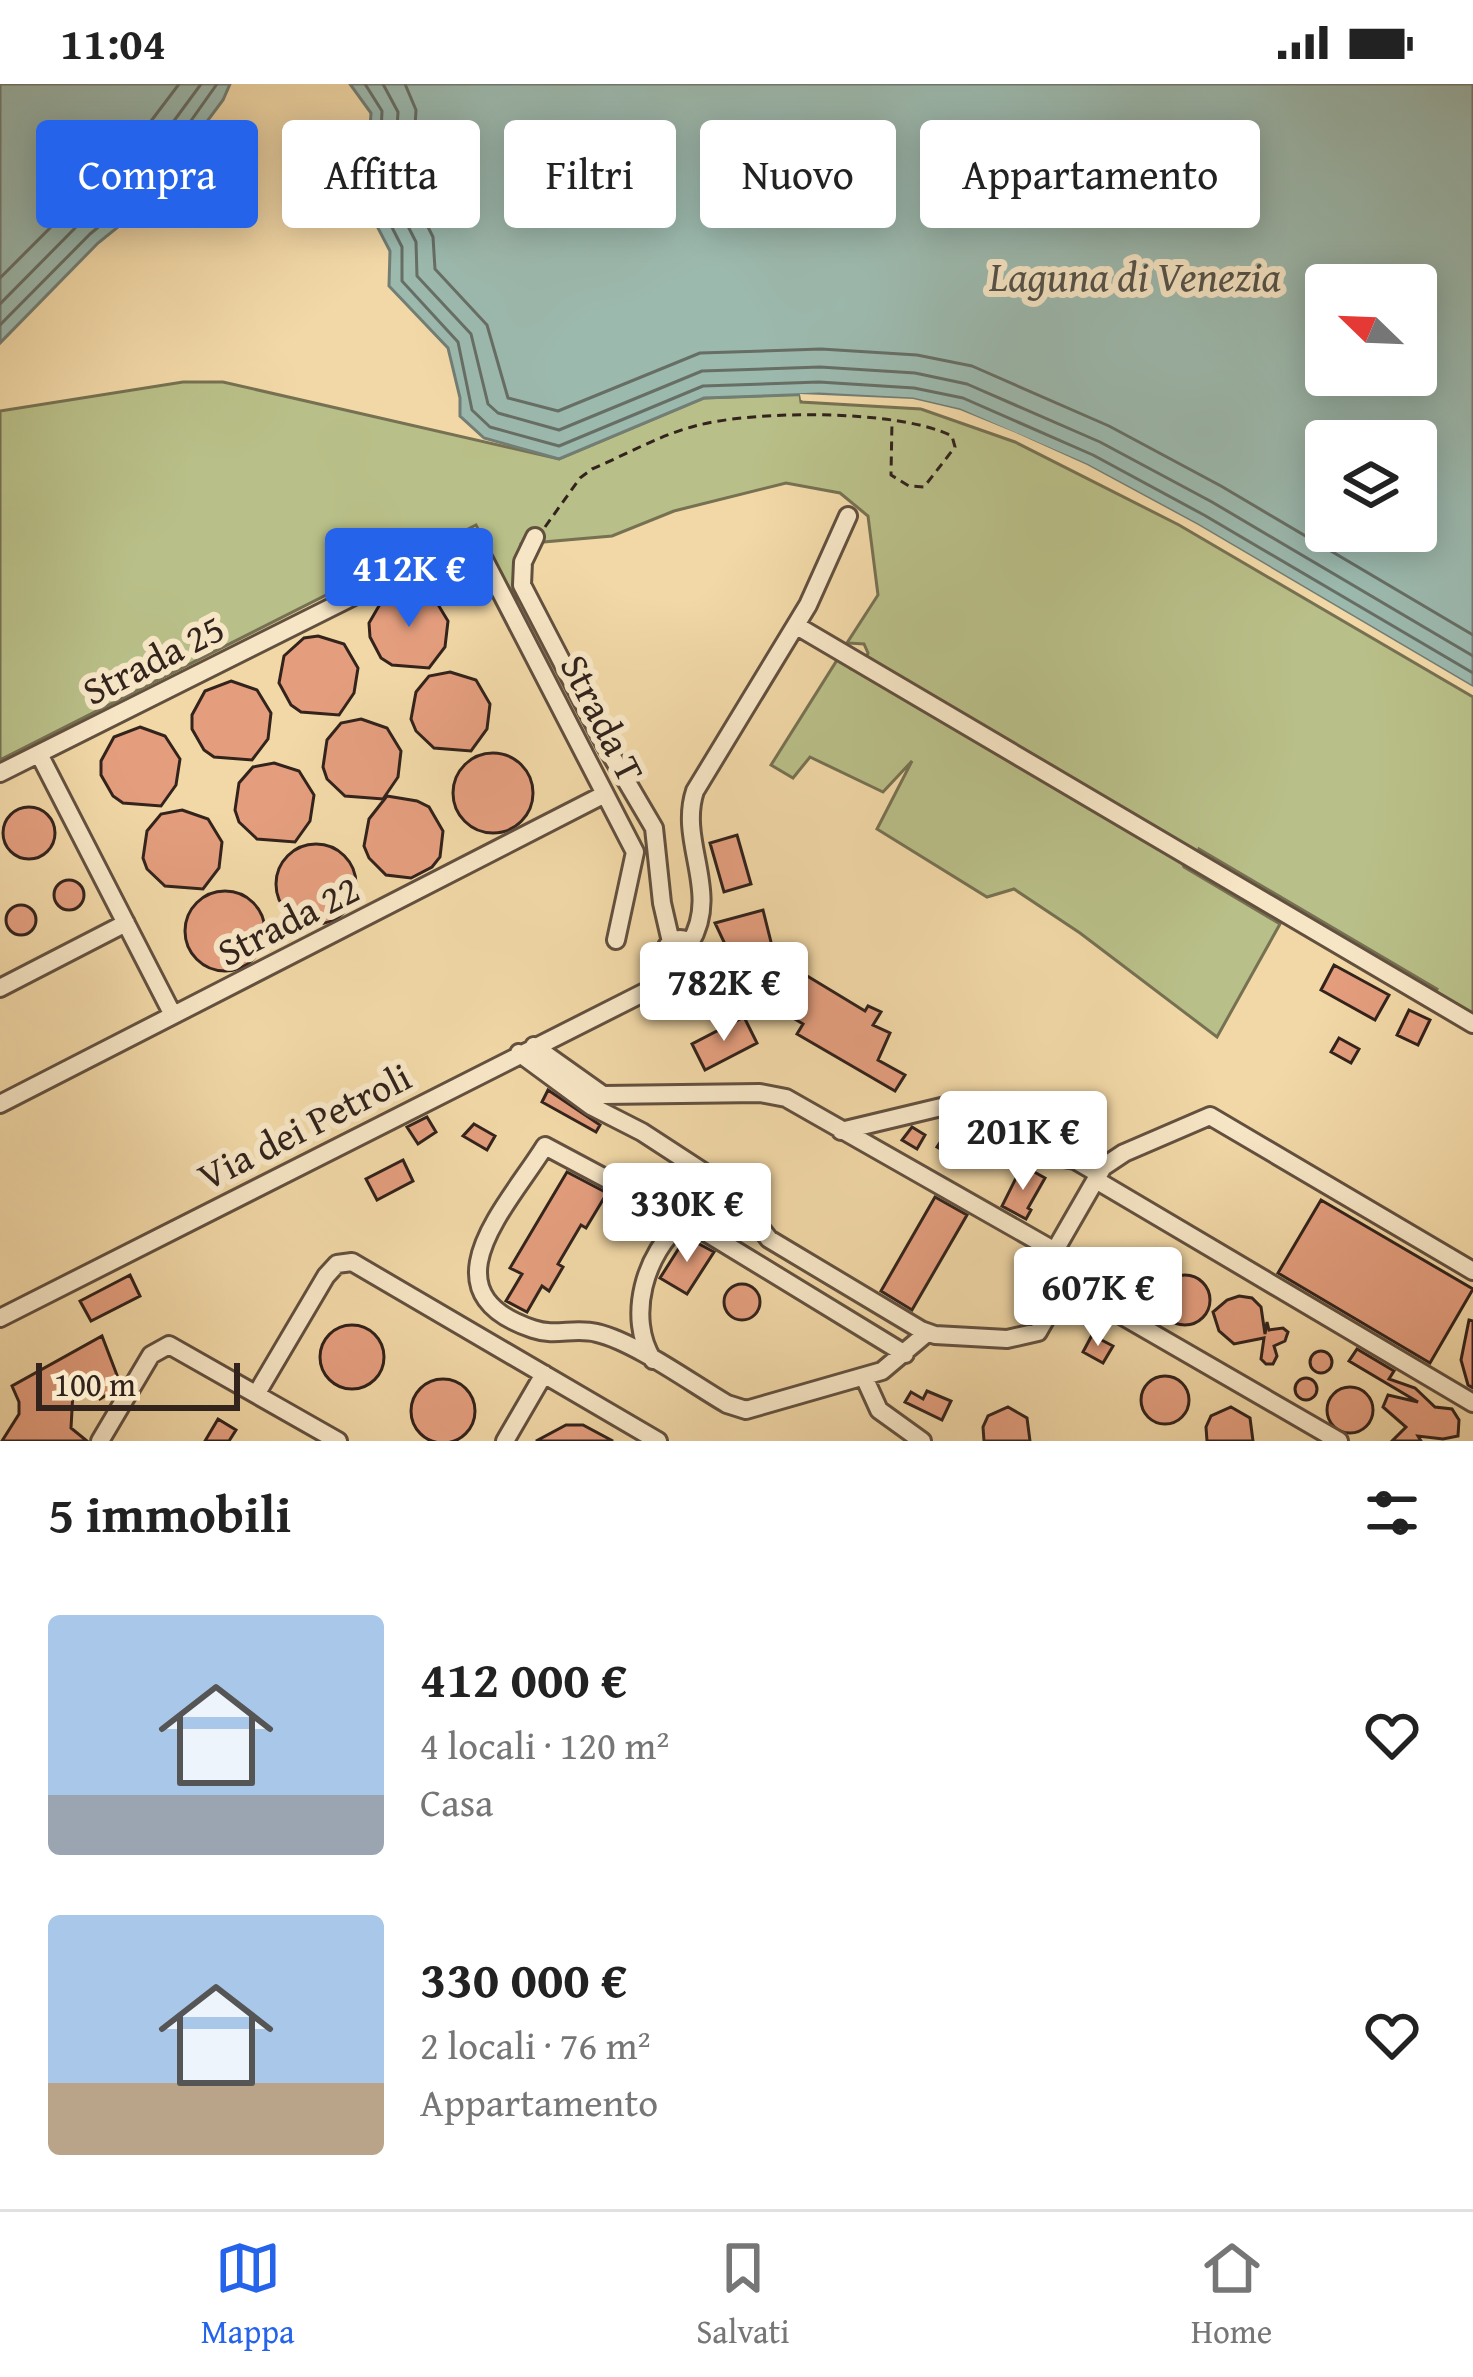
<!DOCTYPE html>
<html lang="it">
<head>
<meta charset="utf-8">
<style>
	:root { --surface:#fff; --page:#f2f2f2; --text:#222; --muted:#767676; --line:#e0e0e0; --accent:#2563eb }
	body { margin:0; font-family:"Gentium Book Plus",serif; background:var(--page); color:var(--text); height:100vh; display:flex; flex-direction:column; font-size:45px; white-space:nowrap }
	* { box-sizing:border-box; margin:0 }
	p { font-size:39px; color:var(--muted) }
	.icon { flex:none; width:66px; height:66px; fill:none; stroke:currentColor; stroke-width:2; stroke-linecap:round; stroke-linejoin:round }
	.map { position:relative; height:1357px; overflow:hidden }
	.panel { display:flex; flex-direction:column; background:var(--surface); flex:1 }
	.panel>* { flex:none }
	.guide { position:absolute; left:36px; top:36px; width:1401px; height:108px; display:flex; gap:24px }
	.needle { width:78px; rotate:293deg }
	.fabs { position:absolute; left:1305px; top:180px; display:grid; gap:24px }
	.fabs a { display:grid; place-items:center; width:132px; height:132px; border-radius:12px; background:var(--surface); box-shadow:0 6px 30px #0003; font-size:60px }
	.scale { position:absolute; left:36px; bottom:30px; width:204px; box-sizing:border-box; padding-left:12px; border:6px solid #32231c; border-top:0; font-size:33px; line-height:42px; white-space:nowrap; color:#32231c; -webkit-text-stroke:9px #f7e6c6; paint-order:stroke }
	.price { position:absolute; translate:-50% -102px; padding:0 27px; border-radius:12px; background:#fff; color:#222; font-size:39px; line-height:78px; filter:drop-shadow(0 3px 6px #0008) }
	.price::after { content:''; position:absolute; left:50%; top:72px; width:36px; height:27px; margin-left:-18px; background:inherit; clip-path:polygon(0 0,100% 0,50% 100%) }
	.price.selected { background:var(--accent); color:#fff }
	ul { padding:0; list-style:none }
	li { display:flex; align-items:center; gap:36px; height:300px; padding:0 48px }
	li span { display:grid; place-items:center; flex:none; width:336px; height:240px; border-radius:12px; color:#555 }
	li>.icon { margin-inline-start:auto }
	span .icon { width:144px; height:144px; fill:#fffc; stroke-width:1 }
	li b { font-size:51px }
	h2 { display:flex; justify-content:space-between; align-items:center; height:144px; padding:0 48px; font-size:51px }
	.tag { padding:0 42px; border-radius:12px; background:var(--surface); box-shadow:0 6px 30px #0003; font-size:42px; line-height:108px }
	.tag.selected { background:var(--accent); color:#fff }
	.status { display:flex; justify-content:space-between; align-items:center; height:84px; padding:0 60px; background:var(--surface); direction:ltr }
	.status svg { height:33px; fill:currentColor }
	.tabs { display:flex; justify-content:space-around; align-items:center; height:168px; border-top:3px solid var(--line); background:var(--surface); font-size:33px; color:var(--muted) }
	.tabs a { display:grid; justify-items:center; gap:6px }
	.tabs .selected { color:var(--accent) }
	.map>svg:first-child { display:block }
	.green { fill:#b9bf88; stroke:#767152; stroke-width:3 }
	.water { fill:#9cb9ae; stroke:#727d74; stroke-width:3; fill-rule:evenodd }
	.pier { fill:#f2d8a7 }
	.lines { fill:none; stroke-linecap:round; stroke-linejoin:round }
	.shore { stroke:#676e65; stroke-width:3 }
	.building { fill:#e49e7e; stroke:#32231c; stroke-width:3 }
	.minor-casing { stroke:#62503f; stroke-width:22 }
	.path { stroke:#32231c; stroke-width:3; stroke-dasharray:9 6; stroke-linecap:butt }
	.minor { stroke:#f7e6c6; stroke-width:16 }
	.labels { text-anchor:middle; stroke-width:12; stroke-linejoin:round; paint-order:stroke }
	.street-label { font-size:39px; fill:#32231c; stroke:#f7e6c6 }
	.water-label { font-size:42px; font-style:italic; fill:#525048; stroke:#f7e6c6 }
</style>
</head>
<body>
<div class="status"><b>11:04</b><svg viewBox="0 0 49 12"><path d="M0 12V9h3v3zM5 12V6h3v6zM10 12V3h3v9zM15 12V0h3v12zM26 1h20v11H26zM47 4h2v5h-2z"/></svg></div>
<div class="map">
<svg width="1473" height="1357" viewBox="0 0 1473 1357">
	<rect width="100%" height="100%" fill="#f2d8a7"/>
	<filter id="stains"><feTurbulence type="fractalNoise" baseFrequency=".00167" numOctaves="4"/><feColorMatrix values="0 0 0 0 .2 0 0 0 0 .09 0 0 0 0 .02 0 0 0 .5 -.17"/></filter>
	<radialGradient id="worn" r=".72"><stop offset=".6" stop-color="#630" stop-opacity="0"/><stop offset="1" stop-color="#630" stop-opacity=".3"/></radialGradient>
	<path class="green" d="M 183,298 L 223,298 L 559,375 L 703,314 L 800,310 L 801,318 L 921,325 L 1015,358 L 1179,441 L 1473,613 L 1473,935 L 1435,909 L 1437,905 L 1199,765 L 1197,773 L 865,577 L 868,569 L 864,560 L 847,559 L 878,511 L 868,432 L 840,409 L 786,399 L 674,427 L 612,452 L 521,460 L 516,517 L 476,441 L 433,463 L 425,461 L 0,676 L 0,327 Z
		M 839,573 L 851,585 L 873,592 L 1180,773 L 1184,783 L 1280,840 L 1217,953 L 1080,849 L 1014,805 L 987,813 L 877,745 L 912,677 L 883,708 L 810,673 L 793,694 L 771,681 Z"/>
	<path class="water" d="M 0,0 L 230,0 L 223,16 L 176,79 L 165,105 L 98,159 L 0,259 Z
		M 350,0 L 1473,0 L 1473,603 L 1198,441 L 1087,381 L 960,326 L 913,315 L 819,310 L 704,314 L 559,375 L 484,354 L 460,332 L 460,314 L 448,264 L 389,202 L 390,167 L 365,119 L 371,29 ZM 1326,201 L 1416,201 L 1416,291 L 1326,291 ZM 1326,357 L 1416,357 L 1416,447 L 1326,447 Z"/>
	<path class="pier" d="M 800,310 L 913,315 L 960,326 L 1016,349 L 1087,381 L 1198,441 L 1473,603 L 1473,609 L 1196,446 L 1085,387 L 1013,354 L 958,332 L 912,321 L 801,316 Z"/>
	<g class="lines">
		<path class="shore" d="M 365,0 L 382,27 L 378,116 L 402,163 L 402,197 L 458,258 L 472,326 L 490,343 L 559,362 L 703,302 L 819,298 L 914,304 L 963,314 L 1093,371 L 1204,431 L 1473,589
			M 383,0 L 398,28 L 393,113 L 416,158 L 417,192 L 471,250 L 488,320 L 498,329 L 559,346 L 702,287 L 820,283 L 915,289 L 967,300 L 1100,358 L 1212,418 L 1473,572
			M 405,0 L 416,26 L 411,109 L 433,153 L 435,185 L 487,241 L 508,314 L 558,327 L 700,269 L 821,265 L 917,271 L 972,282 L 1109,342 L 1221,402 L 1473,551
			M 0,194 L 68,126 L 128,77 L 139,53 L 179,0
			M 0,220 L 80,139 L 142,88 L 154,64 L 201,0
			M 0,241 L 90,150 L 154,97 L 166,72 L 217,0"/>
	</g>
	<path class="building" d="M 408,505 L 434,514 L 448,537 L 445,563 L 429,584 L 392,581 L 381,574 L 370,553 L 369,539 L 383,515 Z
		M 318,552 L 344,560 L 358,584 L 354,609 L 339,631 L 301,628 L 291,621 L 279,599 L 284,572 L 304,554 Z
		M 450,588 L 476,596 L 490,620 L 487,645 L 471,667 L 434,664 L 416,647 L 411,635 L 416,608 L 429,592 Z
		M 231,597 L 257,606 L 271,629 L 268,655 L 252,676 L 214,673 L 204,666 L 192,645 L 192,631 L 205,607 Z
		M 361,635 L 387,644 L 401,667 L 398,693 L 383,715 L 345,712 L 327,695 L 323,683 L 327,656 L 341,639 Z
		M 140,643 L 165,652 L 180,675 L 176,701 L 161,722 L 123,719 L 113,712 L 101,691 L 101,677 L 114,653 Z
		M453 709a40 40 0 1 1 80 0a40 40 0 1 1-80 0Z
		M 274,679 L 299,687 L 314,711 L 310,737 L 295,758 L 257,755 L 239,738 L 235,726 L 239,699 L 253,683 Z
		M 387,712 L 417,717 L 429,723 L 443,747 L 440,773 L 432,783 L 411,794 L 386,791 L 369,774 L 364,762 L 369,735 Z
		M3 749a26 26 0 1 1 52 0a26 26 0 1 1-52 0Z
		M 182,726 L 208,735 L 222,758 L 219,784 L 203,805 L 165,802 L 147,785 L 143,774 L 147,747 L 161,730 Z
		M 737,751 L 751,800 L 724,808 L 710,759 Z
		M276 800a40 40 0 1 1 80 0a40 40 0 1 1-80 0Z
		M54 811a15 15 0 1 1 30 0a15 15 0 1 1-30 0Z
		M185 847a40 40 0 1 1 80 0a40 40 0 1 1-80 0Z
		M6 836a15 15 0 1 1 30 0a15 15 0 1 1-30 0Z
		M 763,826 L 773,866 L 796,880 L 794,884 L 865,927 L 868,922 L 881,928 L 873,941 L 890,949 L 878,976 L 905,991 L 895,1007 L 797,950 L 803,940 L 741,902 L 709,919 L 696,894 L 732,875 L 715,839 Z
		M 1334,881 L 1389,911 L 1375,936 L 1321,906 Z
		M 1409,926 L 1430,936 L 1418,961 L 1397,951 Z
		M 744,933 L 757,959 L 705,986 L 692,960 Z
		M 1339,954 L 1359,965 L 1351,979 L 1331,968 Z
		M 548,1006 L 600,1041 L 596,1048 L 542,1018 Z
		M 427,1033 L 436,1048 L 418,1060 L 407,1043 Z
		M 474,1040 L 495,1052 L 487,1066 L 463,1052 Z
		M 912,1043 L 925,1051 L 917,1065 L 902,1056 Z
		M 943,1054 L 966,1067 L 960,1076 L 937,1063 Z
		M 403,1076 L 413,1097 L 377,1116 L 366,1095 Z
		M 1029,1085 L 1045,1094 L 1028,1124 L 1031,1126 L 1026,1135 L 1002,1122 L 1020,1086 L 1026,1090 Z
		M 567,1088 L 607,1109 L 586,1144 L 581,1141 L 558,1180 L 563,1183 L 549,1207 L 542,1202 L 527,1228 L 506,1217 L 522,1190 L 510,1184 Z
		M 935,1113 L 967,1131 L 912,1226 L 881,1207 Z
		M 1321,1116 L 1473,1205 L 1430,1279 L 1278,1189 Z
		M 686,1153 L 714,1168 L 687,1210 L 660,1194 Z
		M1128 1182a11 11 0 1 1 22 0a11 11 0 1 1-22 0Z
		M 130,1191 L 140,1212 L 91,1237 L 80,1217 Z
		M1160 1216a25 25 0 1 1 50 0a25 25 0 1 1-50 0Z
		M1114 1208a11 11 0 1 1 22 0a11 11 0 1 1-22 0Z
		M724 1218a18 18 0 1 1 36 0a18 18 0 1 1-36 0Z
		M 1239,1212 L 1252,1214 L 1261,1223 L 1265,1250 L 1267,1238 L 1269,1246 L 1283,1244 L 1288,1248 L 1285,1257 L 1274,1262 L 1277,1272 L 1273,1280 L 1266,1280 L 1261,1275 L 1264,1254 L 1234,1260 L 1219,1247 L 1213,1228 L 1227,1216 Z
		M 1469,1236 L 1473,1237 L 1473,1304 L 1468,1301 L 1461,1276 Z
		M320 1273a32 32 0 1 1 64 0a32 32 0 1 1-64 0Z
		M 1092,1251 L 1113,1262 L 1103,1279 L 1083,1268 Z
		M 102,1252 L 120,1299 L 115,1306 L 100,1315 L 91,1299 L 73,1308 L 71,1344 L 87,1357 L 2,1357 L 19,1330 L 19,1318 L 12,1302 Z
		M 1357,1265 L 1394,1287 L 1389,1295 L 1415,1304 L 1435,1323 L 1452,1325 L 1459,1336 L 1458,1352 L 1443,1355 L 1418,1352 L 1421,1357 L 1392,1357 L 1406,1343 L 1383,1323 L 1388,1311 L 1418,1318 L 1349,1277 Z
		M1310 1278a11 11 0 1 1 22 0a11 11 0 1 1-22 0Z
		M1141 1316a24 24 0 1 1 48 0a24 24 0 1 1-48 0Z
		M1295 1305a11 11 0 1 1 22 0a11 11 0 1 1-22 0Z
		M411 1327a32 32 0 1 1 64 0a32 32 0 1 1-64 0Z
		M1327 1326a23 23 0 1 1 46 0a23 23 0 1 1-46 0Z
		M 927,1307 L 951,1317 L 942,1336 L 905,1318 L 911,1308 L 923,1315 Z
		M 1008,1323 L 1027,1334 L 1030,1357 L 984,1357 L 983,1343 L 988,1332 Z
		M 1231,1323 L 1250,1334 L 1253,1357 L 1207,1357 L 1206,1343 L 1211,1332 Z
		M 218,1335 L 236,1346 L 229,1357 L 205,1357 Z
		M 566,1341 L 583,1341 L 613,1357 L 536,1357 Z"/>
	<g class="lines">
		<defs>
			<path id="minor" d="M 535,453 L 523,478 L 522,501 L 604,659 L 654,744 L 662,819 L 671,858
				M 797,542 L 1473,940
				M 39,670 L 173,931
				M 0,689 L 466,456 L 477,462 L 635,768 L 616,856
				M665 870a15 15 0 1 1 30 0a15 15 0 1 1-30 0Z
				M 690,859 C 721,808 678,758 695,707 L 808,521 L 848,432
				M 0,904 L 126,839
				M 534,962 L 603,1011 L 760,1009 L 786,1014 L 1055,1167 L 1076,1205 L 1339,1357
				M 519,969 L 591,1022 L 642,1048 L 731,1106 L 769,1155 L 921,1246 L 935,1251 L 1007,1255 L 1038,1248 L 1051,1225 L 1046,1206 L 1050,1175 L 1103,1083 L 1124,1069 L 1210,1032 L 1473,1187
				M 0,1020 L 605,710
				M 841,1047 L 958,1019 L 1051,1072 L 1075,1076 L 1099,1090
				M 1096,1096 L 1473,1319
				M 697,1143 L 545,1062 C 507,1123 422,1208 533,1245 C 556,1253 574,1243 597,1249 C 635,1258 691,1299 727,1320 L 746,1326 L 882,1287 L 927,1249
				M 0,1234 L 655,903 L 685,884
				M 653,1276 C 626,1234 645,1168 683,1138 L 697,1143 L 905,1270
				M 864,1293 L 879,1326 L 922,1357
				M 257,1309 L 326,1192 L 337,1180 L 352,1178 L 658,1357
				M 100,1357 L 151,1271 L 169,1261 L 338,1357
				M 505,1357 L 544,1290"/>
		</defs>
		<use href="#minor" class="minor-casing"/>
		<path class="path" d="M 545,443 L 580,394 L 592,385 C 625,371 660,351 695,342 C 753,326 898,325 952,352 L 955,363 L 924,403 L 909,402 L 891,391 L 892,337"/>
		<use href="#minor" class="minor"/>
	</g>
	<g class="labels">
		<g class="street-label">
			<text transform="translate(153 575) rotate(-27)" y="14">Strada 25</text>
			<text transform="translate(603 634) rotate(63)" y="14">Strada T</text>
			<text transform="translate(288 836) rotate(-27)" y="14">Strada 22</text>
			<text transform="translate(304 1042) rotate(-27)" y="14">Via dei Petroli</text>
		</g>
		<g class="water-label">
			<text x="1135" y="207">Laguna di Venezia</text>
		</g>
	</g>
	<rect width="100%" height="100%" filter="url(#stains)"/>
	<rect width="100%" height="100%" fill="url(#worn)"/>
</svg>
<div class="fabs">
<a><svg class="needle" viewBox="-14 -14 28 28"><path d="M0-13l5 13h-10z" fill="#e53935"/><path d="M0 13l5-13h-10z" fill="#767676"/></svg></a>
<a><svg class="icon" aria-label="layers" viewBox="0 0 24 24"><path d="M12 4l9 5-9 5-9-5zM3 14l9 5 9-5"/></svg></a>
</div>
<div class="scale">100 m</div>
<b class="price selected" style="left:409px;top:546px">412K €</b>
<b class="price" style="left:724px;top:960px">782K €</b>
<b class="price" style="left:1023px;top:1109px">201K €</b>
<b class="price" style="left:687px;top:1181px">330K €</b>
<b class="price" style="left:1098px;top:1265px">607K €</b>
<div class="guide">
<a class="tag selected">Compra</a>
<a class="tag">Affitta</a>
<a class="tag">Filtri</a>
<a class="tag">Nuovo</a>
<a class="tag">Appartamento</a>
</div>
</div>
<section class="panel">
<h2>5 immobili<svg class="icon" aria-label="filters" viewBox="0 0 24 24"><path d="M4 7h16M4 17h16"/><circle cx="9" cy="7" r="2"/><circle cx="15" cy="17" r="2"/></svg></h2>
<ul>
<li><span style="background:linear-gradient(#a9c7e8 75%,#9aa5b1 0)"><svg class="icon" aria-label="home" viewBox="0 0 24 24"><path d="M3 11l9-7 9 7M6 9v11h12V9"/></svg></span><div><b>412 000 €</b><p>4 locali · 120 m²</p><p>Casa</p></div><svg class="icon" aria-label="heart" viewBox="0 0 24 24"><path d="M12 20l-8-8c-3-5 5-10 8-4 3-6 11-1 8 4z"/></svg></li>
<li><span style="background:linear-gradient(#a9c7e8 70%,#b9a48a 0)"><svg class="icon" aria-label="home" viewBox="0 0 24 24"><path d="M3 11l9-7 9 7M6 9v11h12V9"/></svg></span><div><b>330 000 €</b><p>2 locali · 76 m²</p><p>Appartamento</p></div><svg class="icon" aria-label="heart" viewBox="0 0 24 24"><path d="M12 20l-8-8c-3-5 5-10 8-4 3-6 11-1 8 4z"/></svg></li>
</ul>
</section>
<nav class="tabs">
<a class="selected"><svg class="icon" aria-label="map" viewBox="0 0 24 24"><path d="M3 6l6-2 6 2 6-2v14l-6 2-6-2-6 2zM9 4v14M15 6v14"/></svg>Mappa</a>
<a><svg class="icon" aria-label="saved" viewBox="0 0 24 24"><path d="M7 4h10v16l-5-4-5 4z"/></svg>Salvati</a>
<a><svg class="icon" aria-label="home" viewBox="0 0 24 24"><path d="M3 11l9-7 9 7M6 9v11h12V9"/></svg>Home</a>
</nav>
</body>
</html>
